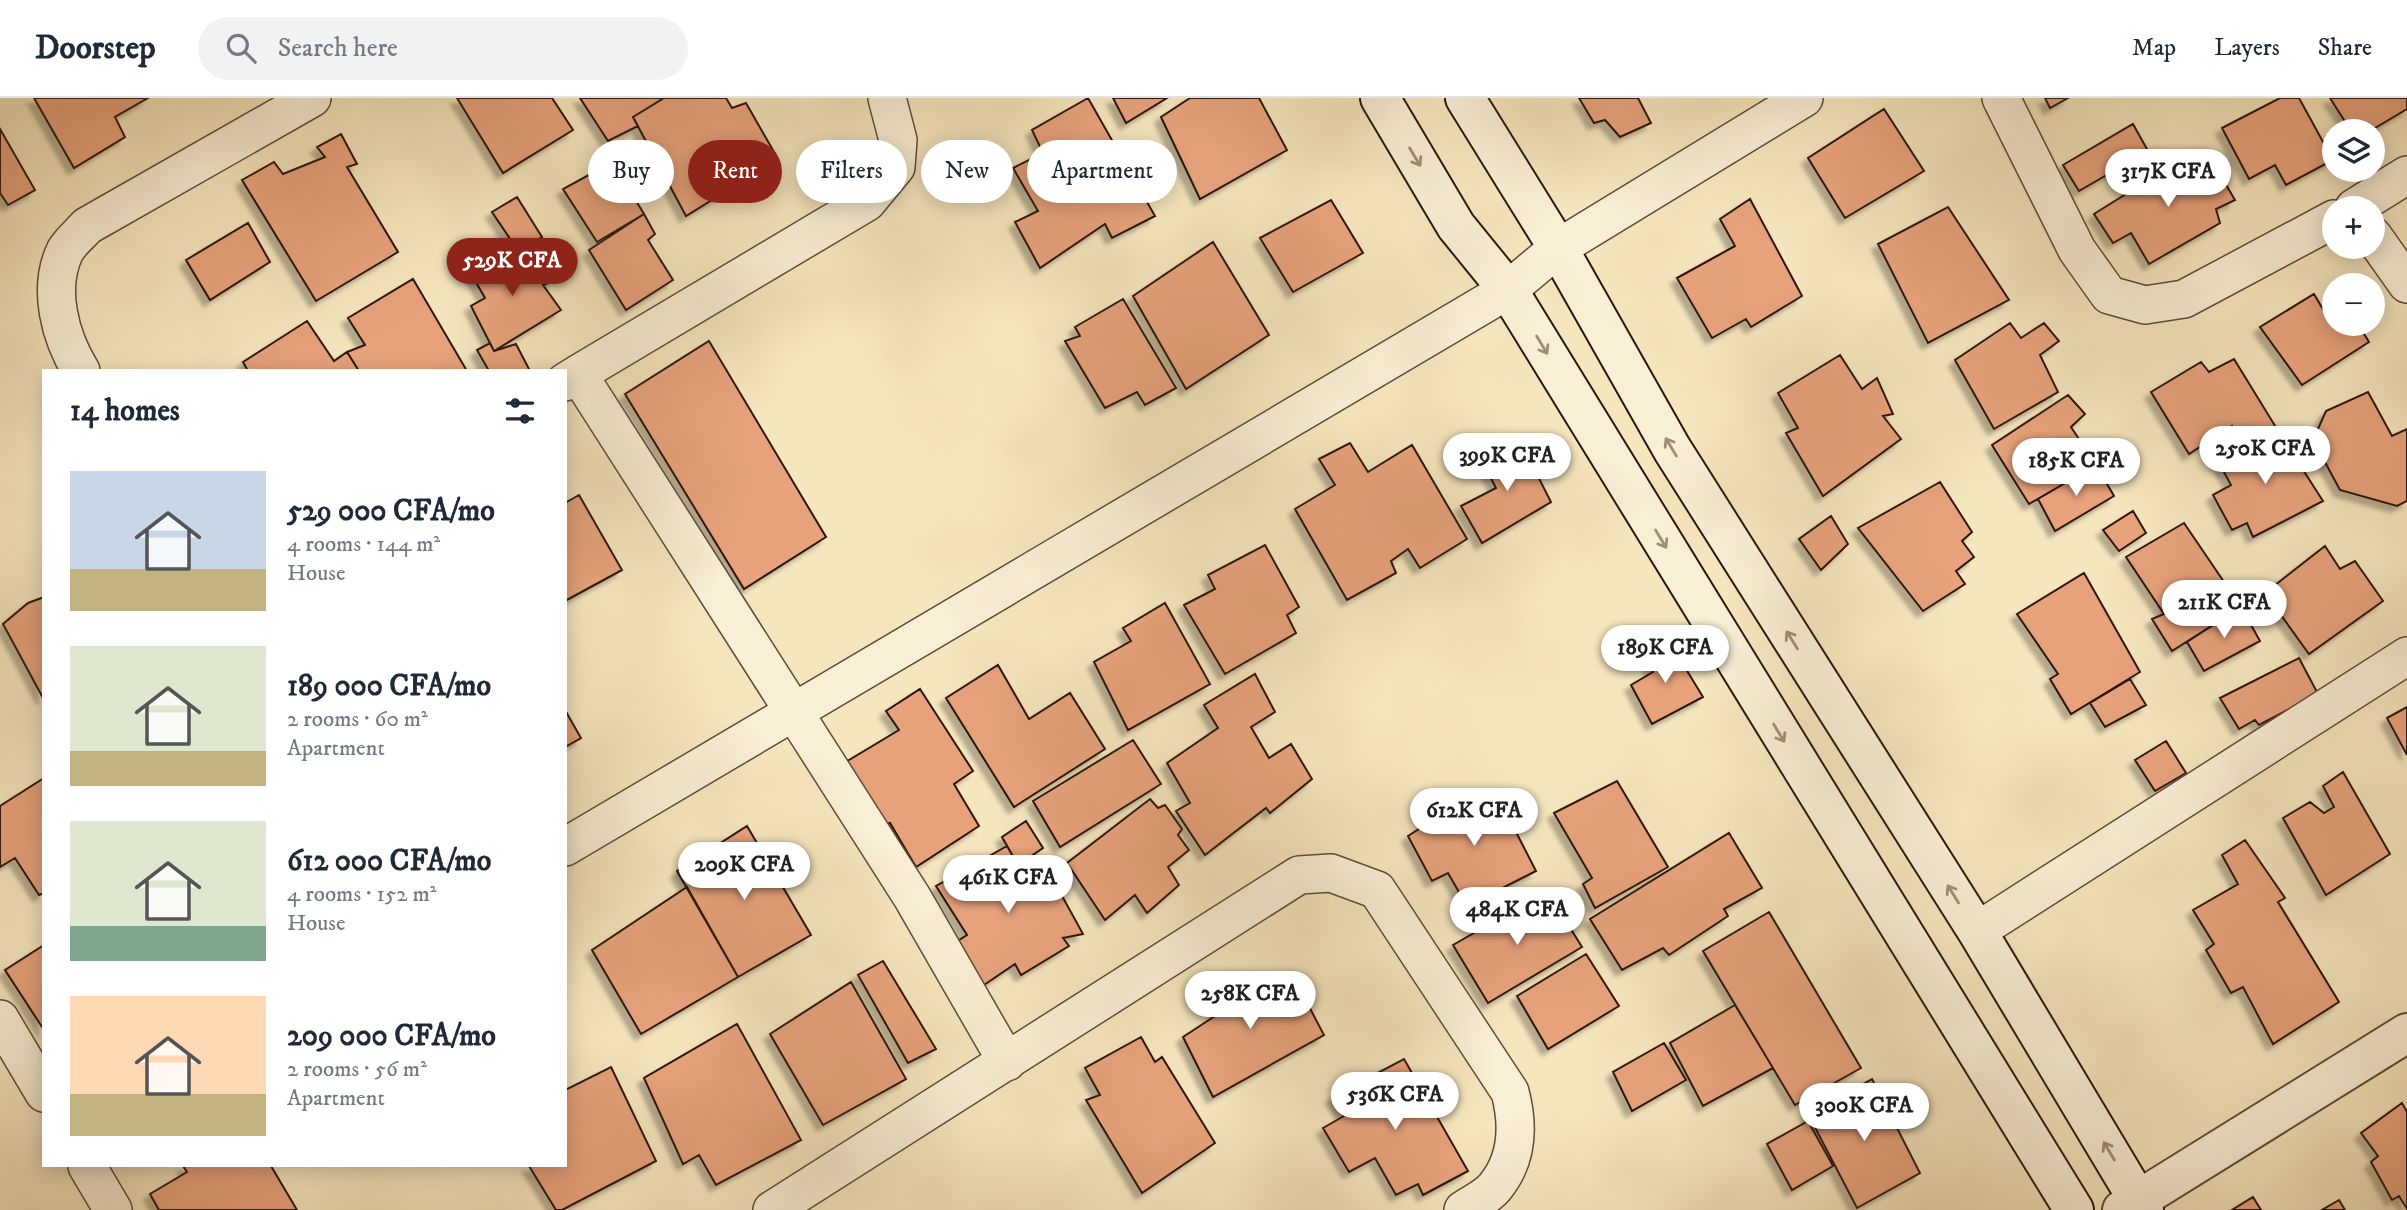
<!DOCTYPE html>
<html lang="en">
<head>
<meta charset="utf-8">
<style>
	:root { --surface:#fff; --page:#f2f2f3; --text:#1f2937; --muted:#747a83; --line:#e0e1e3; --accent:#8f2418 }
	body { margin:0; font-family:"IM FELL DW Pica",serif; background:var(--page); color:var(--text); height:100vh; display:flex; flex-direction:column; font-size:26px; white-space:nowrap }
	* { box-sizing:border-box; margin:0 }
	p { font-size:23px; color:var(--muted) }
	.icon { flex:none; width:38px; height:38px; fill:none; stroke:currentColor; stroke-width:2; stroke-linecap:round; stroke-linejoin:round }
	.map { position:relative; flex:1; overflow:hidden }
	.drawer { position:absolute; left:42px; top:271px; width:525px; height:798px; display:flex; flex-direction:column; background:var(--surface); border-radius:0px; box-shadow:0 4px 18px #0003 }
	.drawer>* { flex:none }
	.top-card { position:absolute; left:588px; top:42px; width:665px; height:63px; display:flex; gap:14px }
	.fabs { position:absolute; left:2322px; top:21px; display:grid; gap:14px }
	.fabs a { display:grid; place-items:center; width:63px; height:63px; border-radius:50%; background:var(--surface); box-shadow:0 4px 18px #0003; font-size:35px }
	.price { position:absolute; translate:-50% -60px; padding:0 16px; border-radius:24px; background:#fff; color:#222; font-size:23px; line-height:46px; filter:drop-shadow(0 2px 4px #0008) }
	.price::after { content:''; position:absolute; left:50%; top:42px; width:21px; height:16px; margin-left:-10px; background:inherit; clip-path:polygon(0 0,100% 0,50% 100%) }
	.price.current { background:var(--accent); color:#fff }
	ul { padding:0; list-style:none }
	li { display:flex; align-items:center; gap:21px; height:175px; padding:0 28px }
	li span { display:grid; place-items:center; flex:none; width:196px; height:140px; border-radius:0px; color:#555 }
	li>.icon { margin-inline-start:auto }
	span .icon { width:84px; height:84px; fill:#fffc; stroke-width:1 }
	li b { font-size:30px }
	h2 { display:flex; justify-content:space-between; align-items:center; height:84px; padding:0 28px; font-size:30px }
	.tag { padding:0 24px; border-radius:32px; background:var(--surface); box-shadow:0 4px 18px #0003; font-size:24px; line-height:63px }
	.tag.current { background:var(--accent); color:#fff }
	header { display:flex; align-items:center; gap:42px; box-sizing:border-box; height:98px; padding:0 35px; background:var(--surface); border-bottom:2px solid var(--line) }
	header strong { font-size:33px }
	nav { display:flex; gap:38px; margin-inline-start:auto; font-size:24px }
	.search { width:490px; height:63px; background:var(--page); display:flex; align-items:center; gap:18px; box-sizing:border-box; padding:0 24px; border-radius:38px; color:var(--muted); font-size:26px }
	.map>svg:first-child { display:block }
	.building { fill:#e7a27b; stroke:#2d170d; stroke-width:2; filter:url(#shadow) }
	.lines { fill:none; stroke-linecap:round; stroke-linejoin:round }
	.minor-casing { stroke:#5f4b39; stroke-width:40 }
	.tertiary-casing { stroke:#5f4b39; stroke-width:42 }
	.secondary-casing { stroke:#2d170d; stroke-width:42 }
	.minor { stroke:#f9efd5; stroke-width:37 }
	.tertiary { stroke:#f9efd5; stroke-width:38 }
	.secondary { stroke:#f9efd5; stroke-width:38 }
	.oneway { stroke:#9d8e7b }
</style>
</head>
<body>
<header>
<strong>Doorstep</strong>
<div class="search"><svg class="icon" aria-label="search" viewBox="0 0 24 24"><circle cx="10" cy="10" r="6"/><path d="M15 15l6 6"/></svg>Search here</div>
<nav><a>Map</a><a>Layers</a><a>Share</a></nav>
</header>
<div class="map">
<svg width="2407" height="1112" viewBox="0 0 2407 1112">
	<defs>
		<filter id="shadow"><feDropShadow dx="-6" dy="6" stdDeviation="2" flood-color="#0004"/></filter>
	</defs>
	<rect width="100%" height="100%" fill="#f6e6be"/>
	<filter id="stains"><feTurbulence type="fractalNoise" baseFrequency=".00286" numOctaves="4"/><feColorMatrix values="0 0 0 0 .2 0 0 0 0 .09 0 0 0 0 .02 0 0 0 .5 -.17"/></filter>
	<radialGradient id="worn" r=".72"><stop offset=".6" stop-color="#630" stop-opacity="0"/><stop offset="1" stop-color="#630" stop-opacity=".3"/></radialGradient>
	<path class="building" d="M 34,0 L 148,0 L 115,19 L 125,39 L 74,70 Z
		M 457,0 L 552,0 L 573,32 L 503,75 Z
		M 580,0 L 664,0 L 633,19 L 638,28 L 608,43 Z
		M 664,0 L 726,0 L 732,10 L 746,5 L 778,61 L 686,118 L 633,19 Z
		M 1088,0 L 1155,118 L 1112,140 L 1105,126 L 1040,170 L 1015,124 L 1038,113 L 1013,70 L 1043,55 L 1032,32 Z
		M 1113,0 L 1167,0 L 1126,25 Z
		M 1190,0 L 1259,0 L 1287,52 L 1200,101 L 1161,19 Z
		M 1579,0 L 1638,0 L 1651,25 L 1620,39 L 1605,22 L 1594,25 Z
		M 2045,0 L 2068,0 L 2050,10 Z
		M 2280,0 L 2299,0 L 2333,62 L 2286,87 L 2275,67 L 2249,81 L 2222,30 Z
		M 2330,0 L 2407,0 L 2407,11 L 2370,33 L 2351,33 Z
		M 1884,11 L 1924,73 L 1845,120 L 1808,60 Z
		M 2133,26 L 2148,53 L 2079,93 L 2063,67 Z
		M 0,31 L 35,92 L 8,107 L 0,95 Z
		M 341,36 L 357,66 L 347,69 L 398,154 L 316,203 L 242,82 L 274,64 L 283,76 L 325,59 L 317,49 Z
		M 2182,61 L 2190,72 L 2211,61 L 2235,102 L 2216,111 L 2220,125 L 2149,166 L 2131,135 L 2113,145 L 2094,116 Z
		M 598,72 L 605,87 L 621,78 L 644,116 L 597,144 L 563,91 Z
		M 517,99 L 542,139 L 519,154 L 492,114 Z
		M 1750,101 L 1802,198 L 1751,229 L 1746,221 L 1712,240 L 1677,180 L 1735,148 L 1720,121 Z
		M 1331,102 L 1363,155 L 1293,194 L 1260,140 Z
		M 1948,109 L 2009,202 L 1928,245 L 1878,146 Z
		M 644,116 L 655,136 L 648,142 L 673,182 L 626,212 L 589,152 Z
		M 248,125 L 270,164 L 210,202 L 186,162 Z
		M 1213,144 L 1269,237 L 1186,291 L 1133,198 Z
		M 538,154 L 552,184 L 543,187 L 561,212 L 494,253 L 471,208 L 485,200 L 470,174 L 502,155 L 511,165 Z
		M 413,181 L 467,273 L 359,273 L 347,254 L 365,247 L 348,220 Z
		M 2314,196 L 2324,213 L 2334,205 L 2334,226 L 2358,226 L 2369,244 L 2302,287 L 2260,229 Z
		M 1123,201 L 1176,290 L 1145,307 L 1137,294 L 1105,310 L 1065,243 L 1080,238 L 1075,229 Z
		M 307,223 L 334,263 L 347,254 L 359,273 L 248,273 L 243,264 Z
		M 2010,225 L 2021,240 L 2044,225 L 2059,243 L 2040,257 L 2058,294 L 1994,331 L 1955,262 Z
		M 709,243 L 826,439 L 744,491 L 625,296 Z
		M 490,245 L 494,253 L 516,246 L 530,273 L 489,273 L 477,252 Z
		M 1840,257 L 1862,291 L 1877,280 L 1893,316 L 1883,318 L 1901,341 L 1823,398 L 1786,335 L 1798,330 L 1778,295 Z
		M 2234,261 L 2277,331 L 2243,349 L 2232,328 L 2189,356 L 2151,294 L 2201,264 L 2209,274 Z
		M 2368,294 L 2392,338 L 2407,331 L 2407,403 L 2397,408 L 2340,392 L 2313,342 L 2326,313 Z
		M 2068,297 L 2085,316 L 2071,329 L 2096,367 L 2029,406 L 1992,347 Z
		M 2277,331 L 2323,403 L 2253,439 L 2247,425 L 2232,432 L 2213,397 L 2231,387 L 2218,363 Z
		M 1519,341 L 1551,404 L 1482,445 L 1461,408 L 1496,390 L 1482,363 Z
		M 1350,345 L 1368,374 L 1412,347 L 1467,441 L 1420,470 L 1408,451 L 1391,463 L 1396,475 L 1347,502 L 1295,411 L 1335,387 L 1319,361 Z
		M 2096,367 L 2114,398 L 2055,433 L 2038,401 Z
		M 1940,384 L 1972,434 L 1962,443 L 1974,459 L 1956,473 L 1965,486 L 1923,513 L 1858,430 Z
		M 579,397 L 622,472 L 565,503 L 565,405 Z
		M 2133,413 L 2146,435 L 2119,453 L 2103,432 Z
		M 1831,418 L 1848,446 L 1821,472 L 1799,441 Z
		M 2184,425 L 2241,509 L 2172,553 L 2152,521 L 2164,516 L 2126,459 Z
		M 1265,447 L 1299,509 L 1287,517 L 1296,535 L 1225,576 L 1184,507 L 1215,491 L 1208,477 Z
		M 2325,448 L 2340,471 L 2355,463 L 2383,503 L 2309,556 L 2265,495 Z
		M 2084,475 L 2140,574 L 2071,616 L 2050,581 L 2058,576 L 2017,516 Z
		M 44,499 L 44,600 L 43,600 L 3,526 L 28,505 Z
		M 1165,505 L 1210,586 L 1128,632 L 1094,564 L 1131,543 L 1123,530 Z
		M 2241,509 L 2260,543 L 2204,573 L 2187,544 Z
		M 1669,543 L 1703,599 L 1652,626 L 1631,587 L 1653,574 L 1643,557 Z
		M 2299,560 L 2318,596 L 2259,627 L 2255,622 L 2239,631 L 2220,600 Z
		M 998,567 L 1029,621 L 1070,595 L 1105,651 L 1014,709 L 946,600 Z
		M 1255,576 L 1275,614 L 1251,629 L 1269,660 L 1291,646 L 1312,681 L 1270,715 L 1266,710 L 1205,757 L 1176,713 L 1190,705 L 1167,665 L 1218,630 L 1204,607 Z
		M 2130,581 L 2146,607 L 2105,629 L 2090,605 Z
		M 920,591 L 973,673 L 954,686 L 979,728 L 916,769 L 890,725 L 882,727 L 844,665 L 899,632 L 886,613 Z
		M 2407,609 L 2407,657 L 2387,620 Z
		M 565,612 L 581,640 L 565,649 Z
		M 1133,642 L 1161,686 L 1060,749 L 1033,703 Z
		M 2166,643 L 2186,675 L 2155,693 L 2135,662 Z
		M 2343,674 L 2390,756 L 2326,797 L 2283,720 L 2310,704 L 2324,715 L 2334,709 L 2323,688 Z
		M 44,680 L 44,795 L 39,797 L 15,760 L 0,769 L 0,708 Z
		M 1617,683 L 1668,769 L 1595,810 L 1583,786 L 1592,780 L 1554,715 Z
		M 1496,695 L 1536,773 L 1467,808 L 1448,775 L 1432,783 L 1408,738 L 1459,705 Z
		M 1150,701 L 1158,710 L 1165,707 L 1182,731 L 1178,737 L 1189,752 L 1168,769 L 1179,787 L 1147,815 L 1135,797 L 1105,822 L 1067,765 Z
		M 1026,723 L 1043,750 L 1018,767 L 1002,739 Z
		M 747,728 L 811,837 L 738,879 L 677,773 Z
		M 1729,735 L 1762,790 L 1724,811 L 1728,818 L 1669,857 L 1663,850 L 1622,872 L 1590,821 Z
		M 2245,742 L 2285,800 L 2278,804 L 2339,904 L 2273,946 L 2243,889 L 2231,895 L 2206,852 L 2214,846 L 2193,812 L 2238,786 L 2222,757 Z
		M 1007,748 L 1018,767 L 1023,763 L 1030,773 L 1044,765 L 1083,836 L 1063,840 L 1069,848 L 1021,877 L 1015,866 L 984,887 L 953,846 L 967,837 L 936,788 Z
		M 687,789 L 738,879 L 641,936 L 592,852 Z
		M 1547,793 L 1582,849 L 1488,905 L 1453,847 Z
		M 1769,814 L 1861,970 L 1795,1007 L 1703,853 Z
		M 44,847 L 44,932 L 5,872 Z
		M 1586,856 L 1619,908 L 1548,951 L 1517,898 Z
		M 883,863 L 936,951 L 908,965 L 858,877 Z
		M 1237,874 L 1253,901 L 1294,880 L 1324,937 L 1213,999 L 1183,939 L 1218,916 L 1204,890 Z
		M 851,884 L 906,981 L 823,1027 L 770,936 Z
		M 1735,907 L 1773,970 L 1703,1008 L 1670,945 Z
		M 737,926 L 801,1042 L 716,1087 L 699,1057 L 683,1066 L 644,980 Z
		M 1141,939 L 1155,964 L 1162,959 L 1215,1045 L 1142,1095 L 1086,1002 L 1100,997 L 1085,970 Z
		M 1664,945 L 1686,982 L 1632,1013 L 1613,974 Z
		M 1404,961 L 1468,1073 L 1423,1097 L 1418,1086 L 1396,1097 L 1375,1060 L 1349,1074 L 1323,1030 L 1344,1018 L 1332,999 Z
		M 611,969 L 656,1063 L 562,1112 L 556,1112 L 529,1068 L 565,1068 L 565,992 Z
		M 1872,981 L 1920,1075 L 1857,1110 L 1808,1016 Z
		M 2402,1005 L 2407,1014 L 2407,1111 L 2399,1098 L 2392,1102 L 2371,1064 L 2378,1058 L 2361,1035 Z
		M 1808,1023 L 1833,1068 L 1792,1092 L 1767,1046 Z
		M 183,1068 L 271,1068 L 297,1112 L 159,1112 L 150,1096 L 187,1074 Z
		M 2253,1099 L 2261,1112 L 2232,1112 Z
		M 2339,1102 L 2345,1112 L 2322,1112 Z"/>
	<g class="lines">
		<defs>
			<path id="minor" d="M 2001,0 L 2077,152 L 2109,197 L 2145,207 L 2184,201 L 2334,121
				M 2354,110 L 2407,77
				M 2373,138 L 2407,186
				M 81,273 C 60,239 47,191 65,153 C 70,144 80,136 87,128 L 312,0
				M 578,276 L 867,104 L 896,69 L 898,42 L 887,0
				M 565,284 L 578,276 L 912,799 L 1007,964
				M 565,749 L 1508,192 L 1558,150 L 1804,0
				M 1977,833 L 2407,558
				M 0,921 L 44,995
				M 87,1068 L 113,1112
				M 772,1112 L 1299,777 L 1331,775 L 1377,792 L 1510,994 C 1519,1028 1518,1061 1495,1089 C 1487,1099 1473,1105 1463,1112"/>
			<path id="tertiary" d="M 2122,1112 L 2407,935"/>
			<path id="secondary" d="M 1380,0 L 1456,128 L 1508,192 L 2074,1112
				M 1465,0 L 1558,150 L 1672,351 L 1977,833 L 2144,1112"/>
		</defs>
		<use href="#minor" class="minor-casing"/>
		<use href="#tertiary" class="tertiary-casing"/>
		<use href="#secondary" class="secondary-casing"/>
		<use href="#minor" class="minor"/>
		<use href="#tertiary" class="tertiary"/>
		<use href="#secondary" class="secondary"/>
	</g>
	<defs><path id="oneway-shaft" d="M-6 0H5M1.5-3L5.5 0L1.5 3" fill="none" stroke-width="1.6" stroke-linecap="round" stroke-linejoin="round" transform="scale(1.75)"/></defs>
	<g class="oneway">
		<use href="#oneway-shaft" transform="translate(1415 59) rotate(59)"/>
		<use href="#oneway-shaft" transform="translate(1542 247) rotate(59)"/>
		<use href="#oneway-shaft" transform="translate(1671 349) rotate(-121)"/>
		<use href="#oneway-shaft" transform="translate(1661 441) rotate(59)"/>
		<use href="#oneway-shaft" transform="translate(1792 542) rotate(-122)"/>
		<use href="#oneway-shaft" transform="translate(1779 635) rotate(59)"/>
		<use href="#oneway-shaft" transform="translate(1953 796) rotate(-122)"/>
		<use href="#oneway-shaft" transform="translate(2109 1053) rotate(-121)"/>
	</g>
	<rect width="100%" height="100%" filter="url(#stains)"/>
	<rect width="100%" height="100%" fill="url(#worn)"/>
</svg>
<div class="fabs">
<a><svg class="icon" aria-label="layers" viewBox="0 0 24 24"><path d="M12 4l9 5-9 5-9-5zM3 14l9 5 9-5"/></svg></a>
<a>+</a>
<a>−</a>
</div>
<b class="price" style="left:2168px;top:111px">317K CFA</b>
<b class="price current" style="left:512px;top:200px">529K CFA</b>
<b class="price" style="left:2265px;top:388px">250K CFA</b>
<b class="price" style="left:1507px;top:395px">399K CFA</b>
<b class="price" style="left:2076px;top:400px">185K CFA</b>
<b class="price" style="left:2224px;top:542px">211K CFA</b>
<b class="price" style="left:1665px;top:587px">189K CFA</b>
<b class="price" style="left:1474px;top:750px">612K CFA</b>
<b class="price" style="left:744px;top:804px">209K CFA</b>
<b class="price" style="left:1008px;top:817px">461K CFA</b>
<b class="price" style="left:1517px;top:849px">484K CFA</b>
<b class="price" style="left:1250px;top:933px">258K CFA</b>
<b class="price" style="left:1395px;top:1034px">536K CFA</b>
<b class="price" style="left:1864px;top:1045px">300K CFA</b>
<div class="top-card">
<a class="tag">Buy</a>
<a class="tag current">Rent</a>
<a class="tag">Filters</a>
<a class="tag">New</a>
<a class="tag">Apartment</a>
</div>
<section class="drawer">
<h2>14 homes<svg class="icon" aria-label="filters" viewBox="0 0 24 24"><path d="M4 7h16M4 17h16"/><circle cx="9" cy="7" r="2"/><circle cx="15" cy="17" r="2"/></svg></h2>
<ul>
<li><span style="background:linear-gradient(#c9d6e8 70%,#c2b280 0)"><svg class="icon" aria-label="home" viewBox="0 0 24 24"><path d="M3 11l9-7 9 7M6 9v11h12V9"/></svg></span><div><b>529 000 CFA/mo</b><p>4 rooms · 144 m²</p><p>House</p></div></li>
<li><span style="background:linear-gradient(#dfe7d0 75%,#c2b280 0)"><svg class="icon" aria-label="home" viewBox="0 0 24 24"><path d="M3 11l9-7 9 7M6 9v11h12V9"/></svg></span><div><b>189 000 CFA/mo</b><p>2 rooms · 60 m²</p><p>Apartment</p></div></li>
<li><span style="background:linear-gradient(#dfe7d0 75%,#7fa58c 0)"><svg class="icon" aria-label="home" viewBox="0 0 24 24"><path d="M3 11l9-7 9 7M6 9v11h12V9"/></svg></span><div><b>612 000 CFA/mo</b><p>4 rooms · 152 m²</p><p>House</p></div></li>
<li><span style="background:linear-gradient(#ffd9b3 70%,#c2b280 0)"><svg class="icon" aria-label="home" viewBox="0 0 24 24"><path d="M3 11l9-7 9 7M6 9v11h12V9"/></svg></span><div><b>209 000 CFA/mo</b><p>2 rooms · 56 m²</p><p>Apartment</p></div></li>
</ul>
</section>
</div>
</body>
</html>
